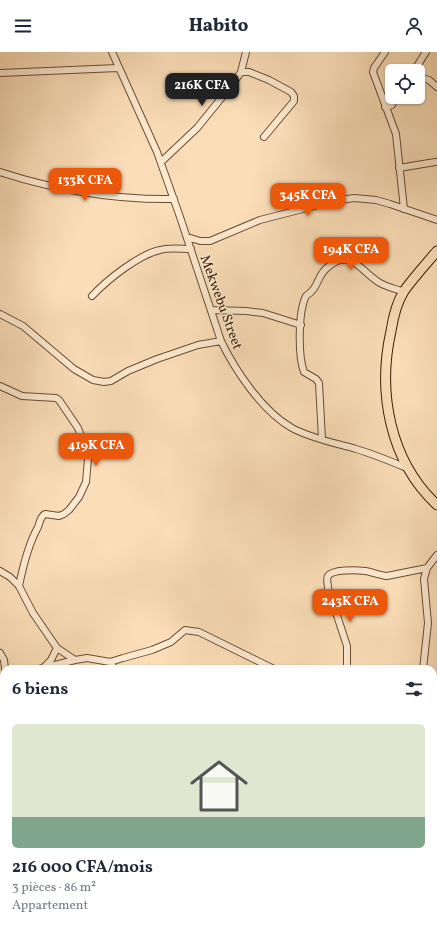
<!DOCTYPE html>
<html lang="fr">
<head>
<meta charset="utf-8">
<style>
	:root { --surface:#fff; --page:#f2f2f3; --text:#1f2937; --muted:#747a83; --line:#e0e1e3; --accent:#ea580c }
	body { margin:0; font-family:Vollkorn,serif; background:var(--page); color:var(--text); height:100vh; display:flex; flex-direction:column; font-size:15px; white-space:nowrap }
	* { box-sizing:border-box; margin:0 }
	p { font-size:13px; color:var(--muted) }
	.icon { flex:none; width:22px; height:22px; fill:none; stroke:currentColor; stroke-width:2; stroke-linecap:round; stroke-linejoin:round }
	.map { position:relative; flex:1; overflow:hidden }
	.sheet { position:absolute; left:0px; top:613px; width:437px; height:268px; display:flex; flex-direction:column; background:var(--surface); border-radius:12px 12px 0 0; box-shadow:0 1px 3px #0004 }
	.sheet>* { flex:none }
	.buttons { position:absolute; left:385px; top:12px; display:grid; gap:8px }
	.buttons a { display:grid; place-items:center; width:40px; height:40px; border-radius:6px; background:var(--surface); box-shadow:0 1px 3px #0004; font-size:20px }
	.price { position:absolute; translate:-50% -34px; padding:0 9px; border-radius:8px; background:var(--accent); color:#fff; font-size:13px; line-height:26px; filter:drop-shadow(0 1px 2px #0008) }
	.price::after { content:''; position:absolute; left:50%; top:24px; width:12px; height:9px; margin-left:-6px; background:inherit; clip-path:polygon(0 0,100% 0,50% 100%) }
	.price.current { background:#222; color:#fff }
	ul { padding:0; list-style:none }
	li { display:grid; align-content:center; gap:8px; height:212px; padding:0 12px }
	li+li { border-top:1px solid var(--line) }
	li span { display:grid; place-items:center; height:124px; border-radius:6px; color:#555 }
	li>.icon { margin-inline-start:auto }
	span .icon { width:72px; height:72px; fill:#fffc; stroke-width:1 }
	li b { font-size:17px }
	h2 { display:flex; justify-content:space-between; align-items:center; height:48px; padding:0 12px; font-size:17px }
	header { display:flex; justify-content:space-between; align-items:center; height:52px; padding:0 12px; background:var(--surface); font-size:18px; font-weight:800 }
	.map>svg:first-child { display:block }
	.forest { fill:url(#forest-firs); stroke:#7c6f4b }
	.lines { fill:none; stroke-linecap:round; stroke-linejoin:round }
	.minor-casing { stroke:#6a4d33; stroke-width:8 }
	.highway-casing { stroke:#3a1d07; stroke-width:11 }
	.minor { stroke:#fcead1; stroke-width:6 }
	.highway { stroke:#fbdeb8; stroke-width:9 }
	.labels { text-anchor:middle; stroke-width:3; stroke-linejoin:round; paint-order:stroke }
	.street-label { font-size:14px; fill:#3a1d07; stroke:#fcead1 }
</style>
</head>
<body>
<header><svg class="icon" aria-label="menu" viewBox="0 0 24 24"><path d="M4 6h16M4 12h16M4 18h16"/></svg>Habito<svg class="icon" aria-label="person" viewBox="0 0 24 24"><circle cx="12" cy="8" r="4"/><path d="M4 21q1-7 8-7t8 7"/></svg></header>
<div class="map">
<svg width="437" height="881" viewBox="0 0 437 881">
	<defs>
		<pattern id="forest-firs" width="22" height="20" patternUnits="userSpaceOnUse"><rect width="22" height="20" fill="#bec18f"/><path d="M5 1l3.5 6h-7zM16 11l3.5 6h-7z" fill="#a4a57a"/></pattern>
	</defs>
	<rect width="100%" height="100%" fill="#fbdeb8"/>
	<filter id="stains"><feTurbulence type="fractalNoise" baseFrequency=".005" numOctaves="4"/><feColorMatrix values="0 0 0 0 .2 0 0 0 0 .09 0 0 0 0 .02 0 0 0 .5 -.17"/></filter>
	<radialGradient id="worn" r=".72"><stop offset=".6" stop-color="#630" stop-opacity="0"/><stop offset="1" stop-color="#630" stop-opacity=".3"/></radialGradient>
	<path class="forest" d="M 109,877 L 157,877 L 163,881 L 114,881 Z
		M 174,877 L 216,877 L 215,881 L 172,881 L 174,880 Z
		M 297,877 L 319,877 L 319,881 L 297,881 Z"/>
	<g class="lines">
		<defs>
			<path id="minor" d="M 112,0 L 157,100 L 180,165 L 221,289 C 235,318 262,359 292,376 C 310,386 335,391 356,397 C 373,402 390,409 407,416
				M 385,0 L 374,16 L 373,20 L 396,82 L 404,157
				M 414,19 L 426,0
				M 241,20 L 249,20 L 269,28 L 291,40 L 294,44 L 294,49 L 264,85
				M 0,21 L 118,16
				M 418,25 L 429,28 L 437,35
				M 385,55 L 392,53 L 395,45
				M 161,110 L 197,76 L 232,33 L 241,20 L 246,0
				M 399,116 L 435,110
				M 0,120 C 56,138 115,148 174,147
				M 187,185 L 200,189 L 210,189 L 260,168 L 334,149 L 354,146 L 376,148 L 390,152 L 437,168
				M 92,244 C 107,228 138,203 160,198 C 170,195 181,197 191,197
				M 211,258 L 246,259 L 263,261 L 301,273
				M 0,262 L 23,274 L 74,317 L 93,328 L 104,330 L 111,329 L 128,319 L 157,307 L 198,293 L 221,289
				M 0,334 L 22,344 L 56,346 L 59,348 L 78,376 L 83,389 L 88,407 L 86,430 L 79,445 L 69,458 L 64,462 L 59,464 L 45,462 C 40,465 40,470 38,475 C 28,493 23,514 19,534
				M 322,387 L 319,331 L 316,327 L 304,320 C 298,304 298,260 306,244 C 320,235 316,224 328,215 C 351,195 361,220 380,231 C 387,235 396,237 404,240
				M 0,519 L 10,525 L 19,534 L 33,561 L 57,596 L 75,608 L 87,606 L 110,610 L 123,606 L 152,598 L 171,590 L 185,578 L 199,580 L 274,617
				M 0,601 L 4,608 L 5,617
				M 110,610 L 115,617
				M 44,615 L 51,608 L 57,596
				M 39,617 L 75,608
				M 347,617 L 347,594 L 328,536 C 328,532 326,527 328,524 C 332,517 357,518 365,519 C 372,520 379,523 387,524 L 427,516
				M 423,617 L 428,571 L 424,527 L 427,516 L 437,503
				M 433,652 L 437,652
				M 0,664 L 4,657
				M 437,702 L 437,727
				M 0,808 L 4,809
				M 433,861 L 437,861
				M 410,877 L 410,881"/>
			<path id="highway" d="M 437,199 C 426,212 414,225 404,239 C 397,250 393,266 391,279 C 377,341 390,409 437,453"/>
		</defs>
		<use href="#minor" class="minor-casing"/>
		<use href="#highway" class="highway-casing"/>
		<use href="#minor" class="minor"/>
		<use href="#highway" class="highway"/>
	</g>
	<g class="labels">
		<g class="street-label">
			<text transform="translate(222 250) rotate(70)" y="5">Mekwebu Street</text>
		</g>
	</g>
	<rect width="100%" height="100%" filter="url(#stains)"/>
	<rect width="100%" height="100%" fill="url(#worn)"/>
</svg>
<div class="buttons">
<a><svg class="icon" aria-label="locate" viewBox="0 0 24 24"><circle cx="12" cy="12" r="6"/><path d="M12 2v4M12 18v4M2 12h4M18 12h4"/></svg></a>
</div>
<b class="price current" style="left:202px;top:55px">216K CFA</b>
<b class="price" style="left:85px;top:150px">133K CFA</b>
<b class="price" style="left:308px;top:165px">345K CFA</b>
<b class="price" style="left:351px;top:219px">194K CFA</b>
<b class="price" style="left:96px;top:415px">419K CFA</b>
<b class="price" style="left:350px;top:571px">243K CFA</b>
<section class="sheet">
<h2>6 biens<svg class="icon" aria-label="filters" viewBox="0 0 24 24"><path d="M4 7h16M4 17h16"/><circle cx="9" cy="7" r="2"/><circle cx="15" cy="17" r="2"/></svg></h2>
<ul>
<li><span style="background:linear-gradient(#dfe7d0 75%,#7fa58c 0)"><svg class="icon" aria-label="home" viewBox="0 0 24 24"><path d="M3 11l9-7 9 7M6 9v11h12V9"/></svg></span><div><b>216 000 CFA/mois</b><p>3 pièces · 86 m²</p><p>Appartement</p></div></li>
</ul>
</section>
</div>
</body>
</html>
